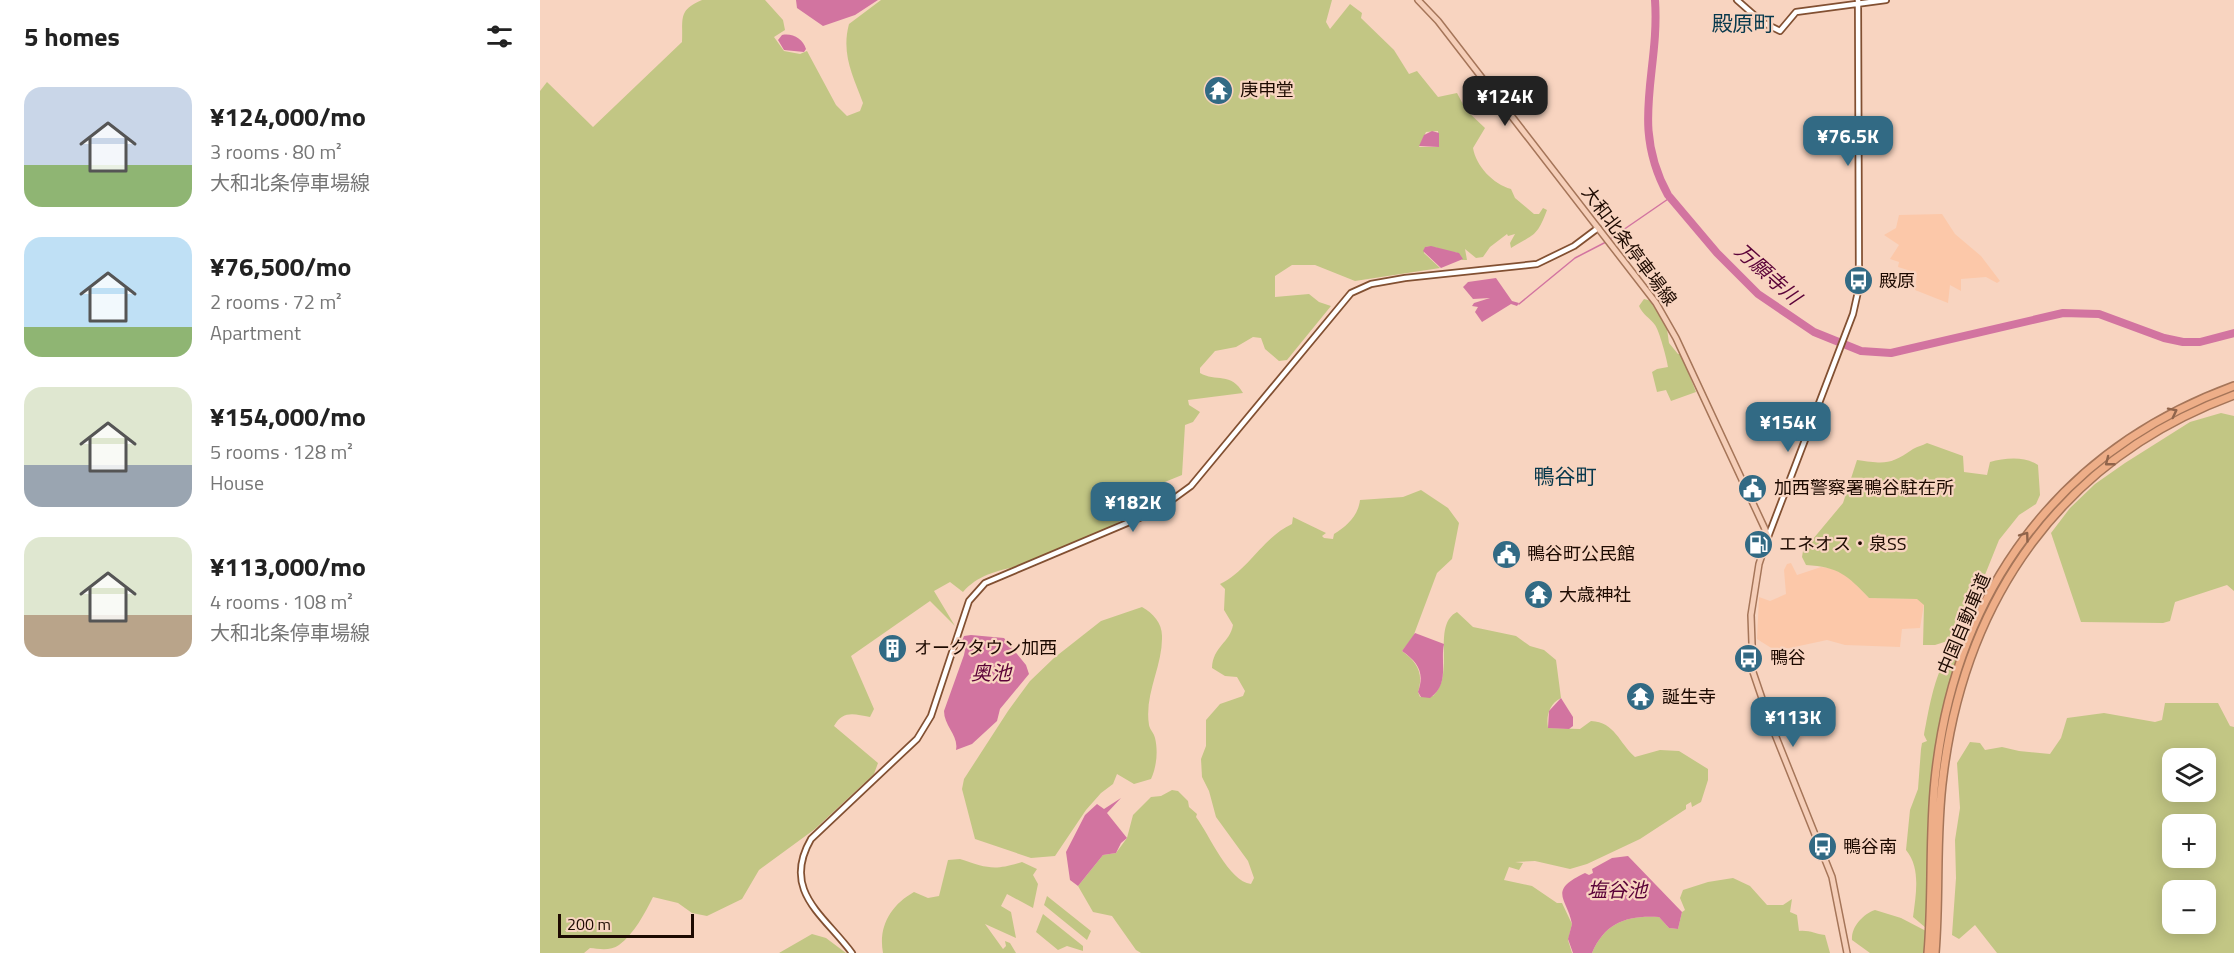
<!DOCTYPE html>
<html lang="en">
<head>
<meta charset="utf-8">
<style>
	:root { --surface:#fff; --page:#f6f6f6; --text:#222; --muted:#767676; --accent:#326a84 }
	body { margin:0; font-family:"Titillium Web","Noto Sans JP",sans-serif; background:var(--page); color:var(--text); height:100vh; display:flex; flex-direction:column; font-size:22px; white-space:nowrap }
	* { box-sizing:border-box; margin:0 }
	p { font-size:20px; color:var(--muted) }
	.icon { flex:none; width:33px; height:33px; fill:none; stroke:currentColor; stroke-width:2; stroke-linecap:round; stroke-linejoin:round }
	.map { position:relative; flex:1; overflow:hidden }
	.side { display:flex; flex-direction:column; background:var(--surface); width:540px }
	.side>* { flex:none }
	.fabs { position:absolute; left:1622px; top:748px; display:grid; gap:12px }
	.fabs a { display:grid; place-items:center; width:54px; height:54px; border-radius:12px; background:var(--surface); box-shadow:0 3px 15px #0003; font-size:30px }
	.scale { position:absolute; left:18px; bottom:15px; width:136px; box-sizing:border-box; padding-left:6px; border:3px solid #1d0a01; border-top:0; font-size:16px; line-height:21px; white-space:nowrap; color:#1d0a01; -webkit-text-stroke:4px #f8d4c0; paint-order:stroke }
	.price { position:absolute; translate:-50% -51px; padding:0 14px; border-radius:12px; background:var(--accent); color:#fff; font-size:20px; line-height:39px; filter:drop-shadow(0 2px 3px #0008) }
	.price::after { content:''; position:absolute; left:50%; top:36px; width:18px; height:14px; margin-left:-9px; background:inherit; clip-path:polygon(0 0,100% 0,50% 100%) }
	.price.current { background:#222; color:#fff }
	ul { padding:0; list-style:none }
	li { display:flex; align-items:center; gap:18px; height:150px; padding:0 24px }
	li span { display:grid; place-items:center; flex:none; width:168px; height:120px; border-radius:18px; color:#555 }
	li>.icon { margin-inline-start:auto }
	span .icon { width:72px; height:72px; fill:#fffc; stroke-width:1 }
	li b { font-size:26px }
	h2 { display:flex; justify-content:space-between; align-items:center; height:72px; padding:0 24px; font-size:26px }
	main { display:flex; flex:1; min-height:0 }
	.map>svg:first-child { display:block }
	.built { fill:#fcc8a9 }
	.green { fill:#c2c684; fill-rule:evenodd }
	.water { fill:#d274a0 }
	.lines { fill:none; stroke-linecap:round; stroke-linejoin:round }
	.stream { stroke:#d274a0; stroke-width:1.5 }
	.river { stroke:#d274a0; stroke-width:8 }
	.minor-casing { stroke:#825032; stroke-width:8 }
	.major-casing { stroke:#a57559; stroke-width:8 }
	.highway-casing { stroke:#a57559; stroke-width:10 }
	.minor { stroke:#fff; stroke-width:4.5 }
	.major { stroke:#f5ceb8; stroke-width:5 }
	.highway { stroke:#eeae88; stroke-width:7 }
	.oneway { stroke:#90644b }
	.labels { text-anchor:middle; stroke-width:4.5; stroke-linejoin:round; paint-order:stroke }
	.poi-label { font-size:18px; fill:#1d0a01; stroke:#f8d4c0; text-anchor:start }
	.street-label { font-size:18px; fill:#1d0a01; stroke:#f8d4c0 }
	.water-label { font-size:20px; font-style:italic; fill:#5b0238; stroke:#f8d4c0 }
	.quarter-label { font-size:21px; fill:#07384c; stroke:#f8d4c0 }
</style>
</head>
<body>
<main>
<section class="side">
<h2>5 homes<svg class="icon" aria-label="filters" viewBox="0 0 24 24"><path d="M4 7h16M4 17h16"/><circle cx="9" cy="7" r="2"/><circle cx="15" cy="17" r="2"/></svg></h2>
<ul>
<li><span style="background:linear-gradient(#c9d6e8 65%,#8fb573 0)"><svg class="icon" aria-label="home" viewBox="0 0 24 24"><path d="M3 11l9-7 9 7M6 9v11h12V9"/></svg></span><div><b>¥124,000/mo</b><p>3 rooms · 80 m²</p><p>大和北条停車場線</p></div></li>
<li><span style="background:linear-gradient(#bfe0f5 75%,#8fb573 0)"><svg class="icon" aria-label="home" viewBox="0 0 24 24"><path d="M3 11l9-7 9 7M6 9v11h12V9"/></svg></span><div><b>¥76,500/mo</b><p>2 rooms · 72 m²</p><p>Apartment</p></div></li>
<li><span style="background:linear-gradient(#dfe7d0 65%,#9aa5b1 0)"><svg class="icon" aria-label="home" viewBox="0 0 24 24"><path d="M3 11l9-7 9 7M6 9v11h12V9"/></svg></span><div><b>¥154,000/mo</b><p>5 rooms · 128 m²</p><p>House</p></div></li>
<li><span style="background:linear-gradient(#dfe7d0 65%,#b9a48a 0)"><svg class="icon" aria-label="home" viewBox="0 0 24 24"><path d="M3 11l9-7 9 7M6 9v11h12V9"/></svg></span><div><b>¥113,000/mo</b><p>4 rooms · 108 m²</p><p>大和北条停車場線</p></div></li>
</ul>
</section>
<div class="map">
<svg width="1694" height="953" viewBox="0 0 1694 953">
	<rect width="100%" height="100%" fill="#f8d4c0"/>
	<path class="built" d="M 1402,214 L 1415,234 L 1441,256 L 1460,281 L 1457,283 L 1446,277 L 1421,279 L 1421,291 L 1410,285 L 1408,303 L 1375,290 L 1377,273 L 1358,267 L 1359,262 L 1350,259 L 1359,245 L 1344,235 L 1356,228 L 1359,215 Z
		M 1251,563 L 1257,575 L 1281,567 L 1296,569 L 1308,576 L 1329,598 L 1378,599 L 1384,604 L 1380,628 L 1362,629 L 1360,647 L 1305,645 L 1287,640 L 1236,651 L 1217,639 L 1219,597 L 1230,601 L 1246,594 L 1244,570 L 1247,564 Z"/>
	<path class="green" d="M 162,0 L 225,0 L 243,20 L 245,30 L 234,37 L 244,51 L 260,54 L 267,51 L 296,105 L 307,116 L 320,111 L 323,103 C 313,76 301,54 309,24 L 341,0 L 792,0 L 786,22 L 790,29 L 810,4 L 822,13 L 821,18 L 854,50 L 869,74 L 877,71 L 898,97 L 917,93 L 926,110 L 945,128 L 933,148 C 936,166 953,184 971,189 L 975,198 L 994,214 L 999,214 L 1003,208 L 1007,210 C 997,237 994,234 971,248 L 970,243 L 975,234 L 968,236 L 967,234 L 950,247 L 943,257 L 936,258 L 925,249 L 927,260 L 922,260 L 916,252 C 904,252 897,245 885,247 L 884,253 L 900,268 L 815,281 L 775,265 L 752,265 L 735,276 L 735,297 L 769,294 L 779,302 L 791,306 L 747,360 L 739,361 L 725,349 L 721,338 L 713,337 L 696,347 L 675,351 L 660,368 L 660,373 C 675,382 692,372 703,393 L 648,400 L 649,405 L 660,412 L 653,422 L 645,425 L 642,475 L 615,486 L 602,499 L 606,508 C 575,522 547,542 516,556 C 485,569 446,565 423,592 L 410,582 L 394,591 L 415,626 L 390,601 L 311,656 L 334,709 L 330,717 C 314,714 303,710 294,726 L 338,763 L 334,774 L 275,829 L 219,870 L 202,899 L 167,916 L 152,913 L 138,903 L 113,897 C 105,913 94,934 79,945 C 71,951 59,949 50,948 L 44,953 L 0,953 L 0,91 L 7,82 L 53,127 L 142,42 C 143,18 138,10 162,0 ZM 898,131 L 899,147 L 879,147 L 886,132 Z
		M 1104,299 L 1112,301 L 1126,322 L 1129,343 L 1138,354 L 1141,354 L 1156,392 L 1131,401 L 1126,390 L 1117,392 L 1112,372 L 1117,369 L 1128,367 C 1127,359 1119,330 1115,325 C 1110,318 1102,314 1099,306 Z
		M 1681,413 L 1694,416 L 1694,591 L 1687,585 L 1635,602 L 1630,621 L 1623,623 L 1541,622 L 1511,533 L 1530,508 L 1555,484 L 1585,463 L 1650,422 Z
		M 1387,443 L 1423,456 L 1424,472 L 1447,475 L 1450,462 C 1465,458 1485,456 1498,465 L 1500,495 L 1496,504 L 1479,515 L 1459,540 L 1420,637 L 1395,645 L 1383,645 L 1384,605 L 1377,599 L 1329,598 C 1307,575 1299,567 1266,565 L 1262,557 L 1263,551 L 1303,503 L 1317,460 C 1345,464 1350,465 1373,449 C 1378,446 1382,446 1387,443 Z
		M 881,490 L 908,508 L 919,523 L 912,559 L 897,573 L 873,637 L 862,651 C 877,662 884,673 878,692 L 880,697 L 893,696 C 916,675 891,625 917,612 L 933,627 L 976,636 L 990,646 L 1004,650 L 1016,660 L 1021,698 C 1009,704 1006,716 1008,728 L 1040,729 L 1051,721 C 1075,722 1079,743 1095,757 L 1120,750 L 1139,751 L 1168,769 L 1168,780 L 1161,802 L 1152,807 L 1151,802 L 1146,805 L 1146,809 L 1100,839 L 1047,864 L 1030,869 L 995,861 L 975,862 L 983,863 L 979,870 L 969,867 L 964,880 L 992,886 L 1017,903 L 1022,903 L 1032,924 L 1028,940 L 1032,953 L 601,953 L 596,950 L 572,916 L 553,912 L 538,886 L 563,855 L 576,853 L 587,838 L 593,815 L 611,797 L 621,796 L 632,790 L 638,791 L 648,801 L 649,807 L 657,814 L 656,817 C 669,834 689,882 711,884 L 714,878 L 708,861 L 676,817 L 669,791 L 662,777 L 661,759 L 666,746 L 666,720 L 680,704 L 703,696 L 705,691 L 697,677 L 685,676 L 672,668 C 673,646 690,643 693,625 L 684,610 L 685,589 L 680,584 C 709,570 722,538 752,524 L 753,517 L 786,533 L 782,536 L 784,538 L 793,539 L 794,534 C 807,526 818,516 820,500 L 863,497 Z
		M 602,607 C 613,613 622,623 622,636 C 623,666 604,694 609,725 C 610,730 614,733 615,738 C 618,750 617,766 611,779 L 594,784 L 577,774 L 573,784 L 561,793 L 546,810 L 515,856 L 491,858 L 435,839 L 422,789 L 424,779 L 468,711 L 490,681 L 514,658 L 561,621 Z
		M 1424,643 C 1411,682 1398,722 1393,763 C 1386,818 1388,873 1386,928 L 1373,917 C 1376,894 1381,868 1366,850 L 1370,810 L 1378,789 L 1381,749 L 1382,743 L 1387,741 L 1384,735 C 1389,711 1397,649 1424,643 Z
		M 1625,703 L 1678,703 L 1690,726 L 1694,727 L 1694,953 L 1457,953 L 1435,925 L 1419,939 L 1412,935 L 1416,878 L 1415,840 L 1420,808 L 1417,763 L 1430,742 L 1440,743 L 1445,750 L 1462,747 L 1479,751 L 1510,754 L 1521,738 L 1527,718 L 1564,713 L 1615,722 L 1622,720 ZM 1632,759 L 1665,759 L 1665,792 L 1632,792 ZM 1632,825 L 1665,825 L 1665,858 L 1632,858 ZM 1632,891 L 1665,891 L 1665,924 L 1632,924 Z
		M 420,859 C 447,868 454,871 482,862 L 497,869 L 493,875 L 498,884 L 493,908 L 467,894 L 461,906 L 471,912 L 476,938 L 445,924 L 463,949 L 466,946 L 465,941 L 470,943 L 476,953 L 343,953 C 338,926 351,905 374,892 L 388,898 L 399,896 L 408,860 Z
		M 1193,878 L 1210,886 L 1227,905 L 1243,905 L 1252,899 L 1250,912 L 1257,915 L 1259,931 C 1270,930 1275,934 1285,935 L 1290,953 L 1052,953 C 1065,922 1088,915 1119,917 L 1129,928 L 1138,929 L 1142,912 L 1145,910 L 1140,898 L 1143,890 L 1168,882 Z
		M 507,896 L 551,931 L 547,940 L 504,905 Z
		M 1335,910 L 1361,918 L 1386,931 L 1384,953 L 1330,953 L 1312,940 C 1311,927 1323,914 1335,910 Z
		M 503,914 L 543,946 L 543,951 L 527,946 L 518,950 L 496,932 Z
		M 272,934 L 286,938 L 306,953 L 239,953 Z"/>
	<path class="water" d="M 256,0 L 338,0 L 315,15 L 283,26 L 257,8 Z
		M 242,35 C 253,33 263,39 266,49 L 264,52 L 244,50 L 238,40 Z
		M 892,131 L 899,133 L 899,147 L 879,146 L 884,135 Z
		M 891,246 L 919,253 L 923,259 L 901,268 L 883,251 L 885,247 Z
		M 956,278 L 972,301 L 979,303 L 977,306 L 971,304 L 942,322 L 935,312 L 938,307 L 932,306 L 934,303 L 950,298 L 933,299 L 923,287 L 928,282 Z
		M 875,633 L 904,644 C 900,663 910,684 890,698 L 881,697 L 878,692 C 885,673 878,662 862,651 Z
		M 431,635 L 464,638 L 486,665 L 489,674 L 460,709 L 457,721 L 432,744 L 416,750 C 419,736 404,726 404,711 L 424,655 L 425,650 L 420,646 L 424,636 Z
		M 1021,698 L 1033,717 L 1033,726 L 1029,729 L 1008,728 L 1009,711 Z
		M 581,798 L 567,813 L 587,838 L 581,843 L 576,853 L 563,855 L 538,886 L 530,880 L 526,852 L 545,815 L 557,804 L 564,809 Z
		M 1088,856 L 1142,912 L 1138,929 L 1129,928 L 1119,917 C 1088,915 1065,922 1052,953 L 1033,953 L 1028,939 L 1032,924 C 1027,898 1007,891 1045,873 L 1049,875 L 1053,873 L 1052,869 L 1072,858 Z"/>
	<g class="lines">
		<path class="stream" d="M 1070,239 L 1131,197
			M 979,304 L 1035,258 L 1066,242"/>
		<path class="river" d="M 1115,0 C 1120,73 1089,124 1128,195 L 1177,253 L 1218,294 L 1274,332 L 1321,351 L 1351,353 L 1523,313 L 1559,314 L 1624,338 L 1643,342 L 1660,342 L 1694,333"/>
		<defs>
			<path id="minor" d="M 1197,0 L 1222,22 L 1240,31 L 1256,12 L 1346,0
				M 1228,537 L 1313,314 L 1319,287 L 1318,0
				M 312,953 C 284,915 241,891 271,839 L 377,739 L 391,716 L 429,601 L 445,583 L 618,510 L 651,486 L 811,293 L 831,284 L 865,278 L 997,264 L 1034,246 L 1058,228"/>
			<path id="major" d="M 878,0 L 898,21 L 1116,303 L 1136,338 L 1224,527 L 1228,537 L 1219,564 L 1211,615 L 1213,672 L 1230,722 L 1292,877 L 1307,953"/>
			<path id="highway" d="M 1388,953 C 1393,895 1389,837 1395,780 C 1414,593 1517,451 1694,386
				M 1395,953 C 1400,894 1395,835 1403,776 C 1425,597 1523,458 1694,395"/>
		</defs>
		<use href="#minor" class="minor-casing"/>
		<use href="#major" class="major-casing"/>
		<use href="#highway" class="highway-casing"/>
		<use href="#minor" class="minor"/>
		<use href="#major" class="major"/>
		<use href="#highway" class="highway"/>
	</g>
	<defs><path id="oneway-chevron" d="M-2-3.5L2.5 0L-2 3.5" fill="none" stroke-width="1.6" stroke-linecap="round" stroke-linejoin="round" transform="scale(1.5)"/></defs>
	<g class="oneway">
		<use href="#oneway-chevron" transform="translate(1633 412) rotate(-27)"/>
		<use href="#oneway-chevron" transform="translate(1569 462) rotate(142)"/>
		<use href="#oneway-chevron" transform="translate(1485 536) rotate(-54)"/>
	</g>
	<defs>
		<symbol id="temple-disc" viewBox="-11 -11 22 22"><circle r="9.5" fill="#326a84" stroke="#f8d4c0"/><path d="M0-6L5-2H3V0L6.5 2.5H4V6H1.5V3h-3V6H-4V2.5H-6.5L-3 0V-2H-5Z" fill="#fff"/></symbol>
		<symbol id="bus-disc" viewBox="-11 -11 22 22"><circle r="9.5" fill="#326a84" stroke="#f8d4c0"/><path d="M-5-6H5V4H4V6H2V4H-2V6H-4V4H-5ZM-3.5-4V0h7V-4ZM-3.5 1.2v1.5H-2V1.2ZM2 1.2v1.5H3.5V1.2Z" fill="#fff"/></symbol>
		<symbol id="civic-disc" viewBox="-11 -11 22 22"><circle r="9.5" fill="#326a84" stroke="#f8d4c0"/><path d="M-.6-6.5H3V-4.5H.6V-3L4-1V1h2V6H-6V1h2V-1L-.6-3ZM-1.2 2.5V6h2.4V2.5Z" fill="#fff"/></symbol>
		<symbol id="fuel-disc" viewBox="-11 -11 22 22"><circle r="9.5" fill="#326a84" stroke="#f8d4c0"/><path d="M-5.5-6h7V0h2V4h1.3V-2.5L3-4.5l.8-.8L6-3V5H2.5V1h-1V6h-7ZM-4.2-4.7v3.2H.2V-4.7Z" fill="#fff"/></symbol>
		<symbol id="building-disc" viewBox="-11 -11 22 22"><circle r="9.5" fill="#326a84" stroke="#f8d4c0"/><path d="M-4-6H4V6H1V3H-1V6H-4ZM-2.5-4.3h1.7v1.8h-1.7ZM.8-4.3h1.7v1.8H.8ZM-2.5-1h1.7V.8h-1.7ZM.8-1h1.7V.8H.8Z" fill="#fff"/></symbol>
	</defs>
	<g fill-rule="evenodd">
		<use href="#temple-disc" x="662" y="74" width="33" height="33"/>
		<use href="#bus-disc" x="1302" y="264" width="33" height="33"/>
		<use href="#civic-disc" x="1196" y="472" width="33" height="33"/>
		<use href="#fuel-disc" x="1202" y="528" width="33" height="33"/>
		<use href="#civic-disc" x="950" y="538" width="33" height="33"/>
		<use href="#temple-disc" x="982" y="578" width="33" height="33"/>
		<use href="#building-disc" x="336" y="632" width="33" height="33"/>
		<use href="#bus-disc" x="1192" y="642" width="33" height="33"/>
		<use href="#temple-disc" x="1084" y="680" width="33" height="33"/>
		<use href="#bus-disc" x="1266" y="830" width="33" height="33"/>
	</g>
	<g class="labels">
		<g class="poi-label">
			<text x="700" y="96">庚申堂</text>
			<text x="1339" y="287">殿原</text>
			<text x="1234" y="494">加西警察署鴨谷駐在所</text>
			<text x="1239" y="550">エネオス・泉SS</text>
			<text x="987" y="560">鴨谷町公民館</text>
			<text x="1019" y="601">大歳神社</text>
			<text x="374" y="654">オークタウン加西</text>
			<text x="1230" y="664">鴨谷</text>
			<text x="1122" y="703">誕生寺</text>
			<text x="1303" y="853">鴨谷南</text>
		</g>
		<g class="street-label">
			<text transform="translate(1089 246) rotate(53)" y="6">大和北条停車場線</text>
			<text transform="translate(1424 624) rotate(-67)" y="6">中国自動車道</text>
		</g>
		<g class="water-label">
			<text transform="translate(1228 274) rotate(42)" y="7">万願寺川</text>
			<text x="451" y="680">奥池</text>
			<text x="1077" y="897">塩谷池</text>
		</g>
		<g class="quarter-label">
			<text x="1203" y="31">殿原町</text>
			<text x="1025" y="484">鴨谷町</text>
		</g>
	</g>
</svg>
<div class="fabs">
<a><svg class="icon" aria-label="layers" viewBox="0 0 24 24"><path d="M12 4l9 5-9 5-9-5zM3 14l9 5 9-5"/></svg></a>
<a>+</a>
<a>−</a>
</div>
<div class="scale">200 m</div>
<b class="price current" style="left:965px;top:127px">¥124K</b>
<b class="price" style="left:1308px;top:167px">¥76.5K</b>
<b class="price" style="left:1248px;top:453px">¥154K</b>
<b class="price" style="left:593px;top:533px">¥182K</b>
<b class="price" style="left:1253px;top:748px">¥113K</b>
</div>
</main>
</body>
</html>
